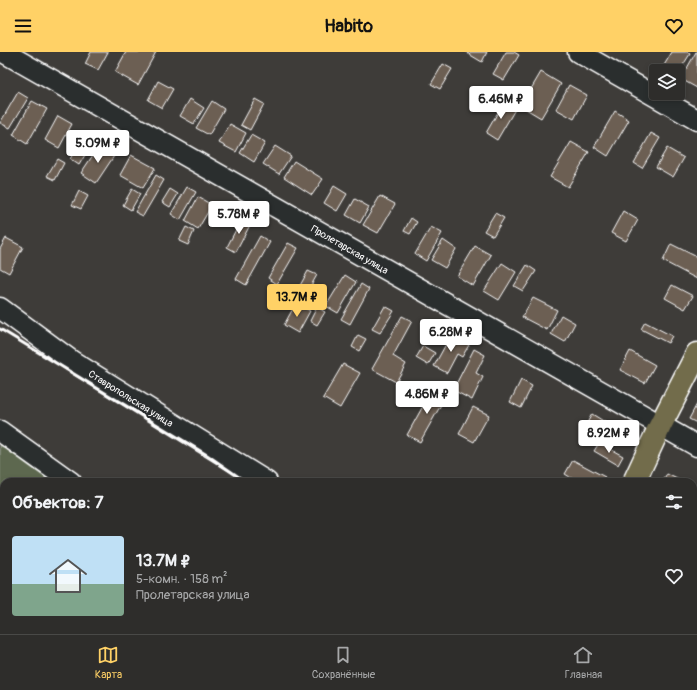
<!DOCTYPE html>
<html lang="ru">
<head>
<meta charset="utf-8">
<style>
	:root { --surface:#2e2d2b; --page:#363533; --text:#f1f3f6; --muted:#a7a8a9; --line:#494947; --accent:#ffd166 }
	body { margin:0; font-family:Pangolin,sans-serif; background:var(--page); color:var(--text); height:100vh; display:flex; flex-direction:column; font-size:15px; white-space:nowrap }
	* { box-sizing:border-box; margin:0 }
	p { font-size:13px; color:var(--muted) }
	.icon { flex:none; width:22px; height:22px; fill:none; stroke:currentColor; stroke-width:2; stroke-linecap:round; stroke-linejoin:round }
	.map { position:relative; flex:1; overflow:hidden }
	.drawer { position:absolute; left:0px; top:426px; width:697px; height:156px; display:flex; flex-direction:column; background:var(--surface); border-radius:12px 12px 0 0; box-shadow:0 2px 6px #0003,0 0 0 1px var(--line) }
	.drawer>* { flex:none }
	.fabs { position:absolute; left:649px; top:12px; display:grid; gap:8px }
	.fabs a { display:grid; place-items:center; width:36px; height:36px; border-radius:4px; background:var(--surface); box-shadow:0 2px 6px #0003,0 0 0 1px var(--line); font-size:20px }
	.price { position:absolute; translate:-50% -34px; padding:0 9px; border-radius:4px; background:#fff; color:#222; font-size:13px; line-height:26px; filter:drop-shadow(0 1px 2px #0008) }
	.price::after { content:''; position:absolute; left:50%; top:24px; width:12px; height:9px; margin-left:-6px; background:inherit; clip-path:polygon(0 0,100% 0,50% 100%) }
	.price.selected { background:var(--accent); color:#111 }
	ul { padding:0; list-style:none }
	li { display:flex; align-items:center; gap:12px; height:100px; padding:0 12px }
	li+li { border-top:1px solid var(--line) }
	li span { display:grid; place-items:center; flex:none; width:112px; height:80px; border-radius:4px; color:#555 }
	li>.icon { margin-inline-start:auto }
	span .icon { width:48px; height:48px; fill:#fffc; stroke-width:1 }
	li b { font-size:17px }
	h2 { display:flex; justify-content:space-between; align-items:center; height:48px; padding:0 12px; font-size:17px }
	header { display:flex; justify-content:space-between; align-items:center; height:52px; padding:0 12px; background:var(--accent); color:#111; font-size:18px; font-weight:700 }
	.tab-bar { display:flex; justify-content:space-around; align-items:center; height:56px; border-top:1px solid var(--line); background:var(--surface); font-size:11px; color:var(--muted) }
	.tab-bar a { display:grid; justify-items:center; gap:2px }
	.tab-bar .selected { color:var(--accent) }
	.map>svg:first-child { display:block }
	.green { fill:#5d6850; stroke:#aeb4a8 }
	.building { fill:#6c5e53; stroke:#fff }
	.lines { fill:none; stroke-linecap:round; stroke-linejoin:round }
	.minor-casing { stroke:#fff; stroke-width:23 }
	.major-casing { stroke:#fff; stroke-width:25 }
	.minor { stroke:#2a2d2e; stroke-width:20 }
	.major { stroke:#726c4b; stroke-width:22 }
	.rail { stroke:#fff; stroke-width:3 }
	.labels { text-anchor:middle; stroke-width:4; stroke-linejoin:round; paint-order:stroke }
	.street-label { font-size:10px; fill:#fff; stroke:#2a2d2e }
</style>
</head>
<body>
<header><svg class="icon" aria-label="menu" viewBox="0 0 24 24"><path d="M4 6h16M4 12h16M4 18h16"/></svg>Habito<svg class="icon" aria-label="heart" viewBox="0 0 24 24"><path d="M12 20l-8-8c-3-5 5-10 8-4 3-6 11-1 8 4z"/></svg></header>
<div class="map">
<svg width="697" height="582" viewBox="0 0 697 582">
	<rect width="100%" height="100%" fill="#3e3c39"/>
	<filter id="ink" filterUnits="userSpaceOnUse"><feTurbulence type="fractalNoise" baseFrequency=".025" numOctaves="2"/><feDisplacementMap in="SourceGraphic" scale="8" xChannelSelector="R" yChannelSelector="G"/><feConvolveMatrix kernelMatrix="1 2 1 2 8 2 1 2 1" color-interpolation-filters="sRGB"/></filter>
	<g filter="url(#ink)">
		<path class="green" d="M 0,393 L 51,430 L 4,430 L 4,578 L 256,578 L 261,582 L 0,582 Z"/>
		<path class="building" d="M 91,0 L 108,0 L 98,18 L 85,12 Z
			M 126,0 L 156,0 L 138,33 L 115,20 Z
			M 467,0 L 487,0 L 482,10 L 467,1 Z
			M 506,0 L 514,0 L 519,3 L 504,28 L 493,22 Z
			M 672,0 L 687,0 L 690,2 L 678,21 L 678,19 L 670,19 L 663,15 Z
			M 696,0 L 697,0 L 697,36 L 681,27 Z
			M 443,12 L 452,17 L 440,37 L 431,32 Z
			M 541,20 L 561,32 L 541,66 L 521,54 Z
			M 158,29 L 173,37 L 162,56 L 148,48 Z
			M 569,33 L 587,43 L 574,67 L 556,57 Z
			M 18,40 L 28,46 L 10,76 L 0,71 Z
			M 190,47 L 204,56 L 194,72 L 180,64 Z
			M 255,47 L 264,52 L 250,78 L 241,73 Z
			M 505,48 L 517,54 L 497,88 L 486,81 Z
			M 32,49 L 47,57 L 27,92 L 13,83 Z
			M 212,49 L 224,57 L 209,83 L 196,76 Z
			M 615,59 L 629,68 L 608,104 L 594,95 Z
			M 58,64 L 72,72 L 59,96 L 45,88 Z
			M 230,72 L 246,81 L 236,100 L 219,91 Z
			M 651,81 L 660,86 L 642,116 L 634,111 Z
			M 85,82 L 94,88 L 79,113 L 70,107 Z
			M 251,83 L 265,91 L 254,110 L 240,101 Z
			M 571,90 L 589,100 L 568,135 L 550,125 Z
			M 99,94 L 114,104 L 96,131 L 81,121 Z
			M 275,94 L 291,104 L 279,122 L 263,112 Z
			M 667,96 L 684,106 L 673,125 L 656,115 Z
			M 131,103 L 155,116 L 143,136 L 120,123 Z
			M 57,107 L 64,111 L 55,128 L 47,124 Z
			M 294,109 L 323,127 L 312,143 L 284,125 Z
			M 156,123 L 164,128 L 143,164 L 135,160 Z
			M 334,134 L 347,142 L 337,159 L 324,151 Z
			M 187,135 L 196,140 L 180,168 L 171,162 Z
			M 132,137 L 140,142 L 131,158 L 123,153 Z
			M 170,137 L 178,142 L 170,155 L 162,150 Z
			M 79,139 L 88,144 L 81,157 L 72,153 Z
			M 380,144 L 395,152 L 378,181 L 363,173 Z
			M 198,145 L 212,153 L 198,177 L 185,169 Z
			M 355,147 L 369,155 L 360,171 L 346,163 Z
			M 623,159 L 638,168 L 626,189 L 611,181 Z
			M 495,161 L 504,166 L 493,184 L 484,179 Z
			M 242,166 L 251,171 L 236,200 L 227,195 Z
			M 411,166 L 417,170 L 410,182 L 404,179 Z
			M 186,175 L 194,179 L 188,193 L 179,189 Z
			M 431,175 L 442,181 L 426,209 L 415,202 Z
			M 260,184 L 270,190 L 246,233 L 236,227 Z
			M 6,186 L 23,195 L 9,221 L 0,216 L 0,197 Z
			M 443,188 L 456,197 L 445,216 L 431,208 Z
			M 288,191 L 298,196 L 277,232 L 268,226 Z
			M 671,192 L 697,205 L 697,227 L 663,209 Z
			M 475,194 L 491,203 L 473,234 L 457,224 Z
			M 502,211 L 516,220 L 499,248 L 484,239 Z
			M 527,213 L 536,219 L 523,239 L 514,234 Z
			M 308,219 L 317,223 L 305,244 L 297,239 Z
			M 345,223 L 356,230 L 338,261 L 326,254 Z
			M 361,232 L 369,237 L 350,272 L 341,267 Z
			M 672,233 L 693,244 L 685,257 L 665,246 Z
			M 533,246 L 557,258 L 547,278 L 522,265 Z
			M 296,251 L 310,259 L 298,281 L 284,273 Z
			M 385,254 L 394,259 L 380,281 L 372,277 Z
			M 317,255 L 325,260 L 317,273 L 310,269 Z
			M 561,263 L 575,271 L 565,290 L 551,282 Z
			M 402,264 L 412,269 L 393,304 L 406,312 L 396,330 L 372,317 Z
			M 645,270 L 672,284 L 668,291 L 641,277 Z
			M 358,283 L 366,287 L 359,299 L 352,295 Z
			M 451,283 L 469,293 L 462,305 L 457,302 L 447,321 L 434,314 Z
			M 423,294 L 435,301 L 428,313 L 416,306 Z
			M 474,297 L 485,303 L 476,321 L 483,325 L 472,348 L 453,338 Z
			M 630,299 L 655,313 L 645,331 L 620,318 Z
			M 343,312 L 360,321 L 340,356 L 323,346 Z
			M 521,328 L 532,334 L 521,356 L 510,350 Z
			M 433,336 L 446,344 L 420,390 L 407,383 Z
			M 697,352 L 697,371 L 689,367 Z
			M 473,355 L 489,363 L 474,390 L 459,382 Z
			M 592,362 L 605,370 L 595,387 L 582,380 Z
			M 599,391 L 623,404 L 618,413 L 594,399 Z
			M 573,408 L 605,425 L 602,430 L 578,430 L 565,422 Z
			M 667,422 L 683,430 L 663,430 Z
			M 615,578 L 623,578 L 630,582 L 612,582 Z
			M 641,578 L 658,578 L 655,582 L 647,582 Z"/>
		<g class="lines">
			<defs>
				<path id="minor" d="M 3,0 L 697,394
					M 578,0 L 697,68
					M 0,256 L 72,309 L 267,430
					M 0,379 L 71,430
					M 278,578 L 284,582
					M 470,578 L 474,582"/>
				<path id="major" d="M 634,430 L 660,374 L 697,302
					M 595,578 L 596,582"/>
			</defs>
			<use href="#minor" class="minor-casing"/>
			<use href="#major" class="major-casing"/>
			<use href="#minor" class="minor"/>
			<use href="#major" class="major"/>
			<path class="rail" d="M 0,277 L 207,403 L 246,430
				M 431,578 L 435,582"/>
		</g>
	</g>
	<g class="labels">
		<g class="street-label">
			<text transform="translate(350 197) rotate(30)" y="4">Пролетарская улица</text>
			<text transform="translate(131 346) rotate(32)" y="4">Ставропольская улица</text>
		</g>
	</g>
</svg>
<div class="fabs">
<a><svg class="icon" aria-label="layers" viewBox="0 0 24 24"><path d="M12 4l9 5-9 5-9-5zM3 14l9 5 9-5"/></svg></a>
</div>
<b class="price" style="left:501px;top:68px">6.46M ₽</b>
<b class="price" style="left:98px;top:112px">5.09M ₽</b>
<b class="price" style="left:239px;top:183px">5.78M ₽</b>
<b class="price selected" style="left:297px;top:266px">13.7M ₽</b>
<b class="price" style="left:451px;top:301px">6.28M ₽</b>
<b class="price" style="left:427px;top:363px">4.86M ₽</b>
<b class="price" style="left:609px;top:402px">8.92M ₽</b>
<section class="drawer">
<h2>Объектов: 7<svg class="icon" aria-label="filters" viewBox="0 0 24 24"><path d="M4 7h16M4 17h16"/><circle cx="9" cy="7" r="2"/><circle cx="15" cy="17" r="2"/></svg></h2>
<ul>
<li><span style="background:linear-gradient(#bfe0f5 60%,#7fa58c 0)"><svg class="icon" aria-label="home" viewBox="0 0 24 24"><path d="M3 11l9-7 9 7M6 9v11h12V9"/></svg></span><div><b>13.7M ₽</b><p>5-комн. · 158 m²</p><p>Пролетарская улица</p></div><svg class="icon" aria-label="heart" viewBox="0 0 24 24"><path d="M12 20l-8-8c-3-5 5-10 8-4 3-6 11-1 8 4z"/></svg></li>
</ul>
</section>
</div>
<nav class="tab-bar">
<a class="selected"><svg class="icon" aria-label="map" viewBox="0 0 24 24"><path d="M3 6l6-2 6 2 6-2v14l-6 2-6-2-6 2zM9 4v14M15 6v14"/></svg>Карта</a>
<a><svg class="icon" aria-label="saved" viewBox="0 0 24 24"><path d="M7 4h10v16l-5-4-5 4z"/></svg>Сохранённые</a>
<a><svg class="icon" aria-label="home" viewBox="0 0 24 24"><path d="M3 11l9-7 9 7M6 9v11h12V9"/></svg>Главная</a>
</nav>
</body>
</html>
